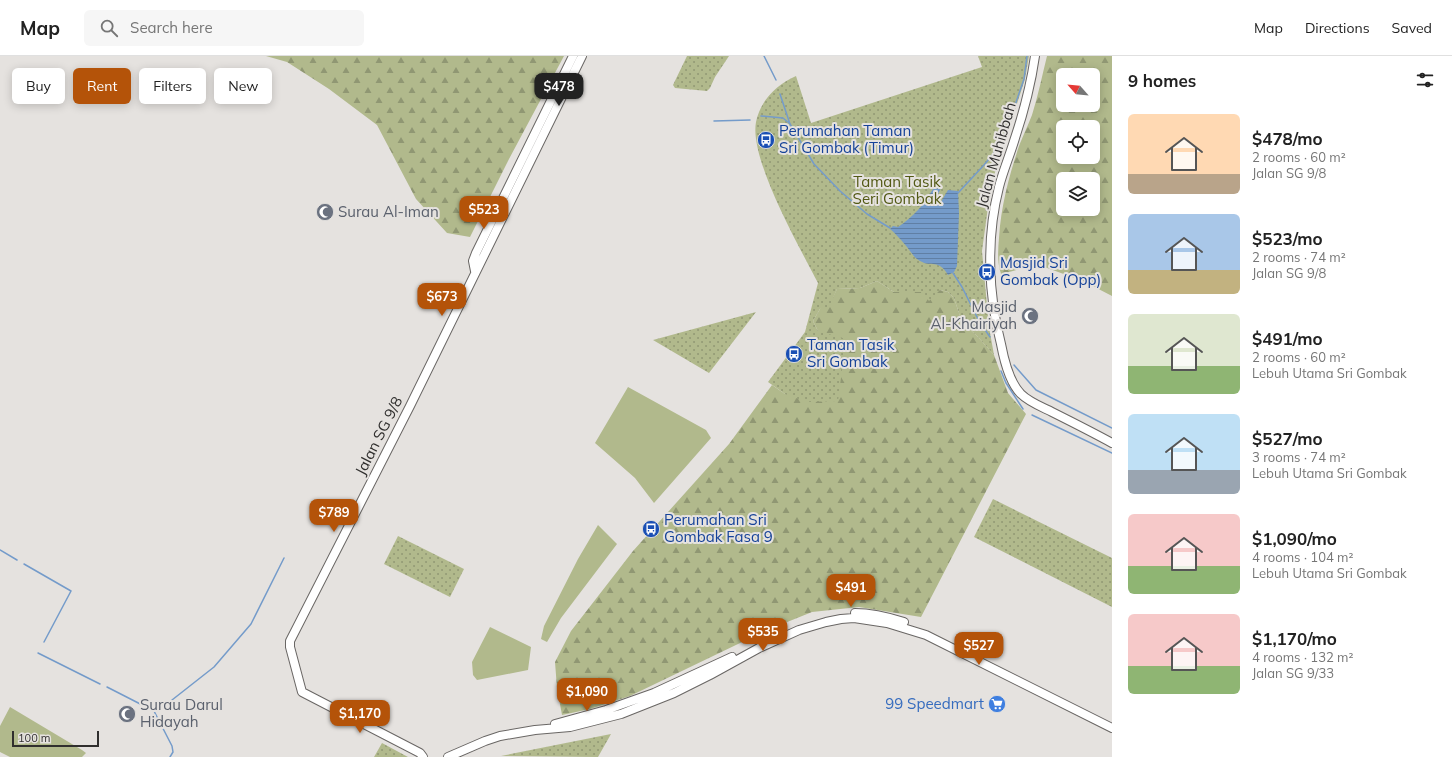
<!DOCTYPE html>
<html lang="en">
<head>
<meta charset="utf-8">
<style>
	:root { --surface:#fff; --page:#f6f6f6; --text:#222; --muted:#767676; --line:#e0e0e0; --accent:#b45309 }
	body { margin:0; font-family:Mulish,sans-serif; background:var(--page); color:var(--text); height:100vh; display:flex; flex-direction:column; font-size:15px; white-space:nowrap }
	* { box-sizing:border-box; margin:0 }
	p { font-size:13px; color:var(--muted) }
	.icon { flex:none; width:22px; height:22px; fill:none; stroke:currentColor; stroke-width:2; stroke-linecap:round; stroke-linejoin:round }
	.map { position:relative; flex:1; overflow:hidden }
	.panel { display:flex; flex-direction:column; background:var(--surface); width:340px }
	.panel>* { flex:none }
	.top-card { position:absolute; left:12px; top:12px; width:380px; height:36px; display:flex; gap:8px }
	.needle { width:26px; rotate:297deg }
	.tools { position:absolute; left:1056px; top:12px; display:grid; gap:8px }
	.tools a { display:grid; place-items:center; width:44px; height:44px; border-radius:6px; background:var(--surface); box-shadow:0 2px 10px #0003; font-size:20px }
	.scale { position:absolute; left:12px; bottom:10px; width:87px; box-sizing:border-box; padding-left:4px; border:2px solid #302f2e; border-top:0; font-size:11px; line-height:14px; white-space:nowrap; color:#302f2e; -webkit-text-stroke:3px #e5e2df; paint-order:stroke }
	.price { position:absolute; translate:-50% -34px; padding:0 9px; border-radius:8px; background:var(--accent); color:#fff; font-size:13px; line-height:26px; filter:drop-shadow(0 1px 2px #0008) }
	.price::after { content:''; position:absolute; left:50%; top:24px; width:12px; height:9px; margin-left:-6px; background:inherit; clip-path:polygon(0 0,100% 0,50% 100%) }
	.price.current { background:#222; color:#fff }
	ul { padding:0; list-style:none }
	li { display:flex; align-items:center; gap:12px; height:100px; padding:0 16px }
	li span { display:grid; place-items:center; flex:none; width:112px; height:80px; border-radius:6px; color:#555 }
	li>.icon { margin-inline-start:auto }
	span .icon { width:48px; height:48px; fill:#fffc; stroke-width:1 }
	li b { font-size:17px }
	h2 { display:flex; justify-content:space-between; align-items:center; height:48px; padding:0 16px; font-size:17px }
	.tag { padding:0 14px; border-radius:6px; background:var(--surface); box-shadow:0 2px 10px #0003; font-size:14px; line-height:36px }
	.tag.current { background:var(--accent); color:#fff }
	header { display:flex; align-items:center; gap:24px; box-sizing:border-box; height:56px; padding:0 20px; background:var(--surface); border-bottom:1px solid var(--line) }
	header strong { font-size:19px }
	nav { display:flex; gap:22px; margin-inline-start:auto; font-size:14px }
	.search { width:280px; height:36px; background:var(--page); display:flex; align-items:center; gap:10px; box-sizing:border-box; padding:0 14px; border-radius:6px; color:var(--muted); font-size:15px }
	main { display:flex; flex:1; min-height:0 }
	.map>svg:first-child { display:block }
	.grass { fill:#b1b98c }
	.forest { fill:url(#forest-firs); fill-rule:evenodd }
	.park { fill:url(#park-dots) }
	.water { fill:url(#water-rules) }
	.lines { fill:none; stroke-linecap:round; stroke-linejoin:round }
	.stream { stroke:#749bca; stroke-width:1.5 }
	.minor-casing { stroke:#696664; stroke-width:10 }
	.minor { stroke:#fff; stroke-width:8 }
	.labels { text-anchor:middle; stroke-width:4; stroke-linejoin:round; paint-order:stroke }
	.transit-label { font-size:15px; fill:#164399; stroke:#e5e2df; text-anchor:start }
	.street-label { font-size:15px; fill:#302f2e; stroke:#e5e2df }
	.park-label { font-size:15px; fill:#525914; stroke:#e5e2df }
	.worship-label { font-size:15px; fill:#5b616d; stroke:#e5e2df; text-anchor:start }
	.shop-label { font-size:15px; fill:#366cbe; stroke:#e5e2df; text-anchor:end }
</style>
</head>
<body>
<header>
<strong>Map</strong>
<div class="search"><svg class="icon" aria-label="search" viewBox="0 0 24 24"><circle cx="10" cy="10" r="6"/><path d="M15 15l6 6"/></svg>Search here</div>
<nav><a>Map</a><a>Directions</a><a>Saved</a></nav>
</header>
<main>
<div class="map">
<svg width="1112" height="701" viewBox="0 0 1112 701">
	<defs>
		<pattern id="forest-firs" width="22" height="20" patternUnits="userSpaceOnUse"><rect width="22" height="20" fill="#b1b98c"/><path d="M5 1l3.5 6h-7zM16 11l3.5 6h-7z" fill="#909773"/></pattern>
		<pattern id="park-dots" width="8" height="8" patternUnits="userSpaceOnUse"><rect width="8" height="8" fill="#b1b98c"/><path d="M2 2h.1M6 6h.1" fill="none" stroke="#909773" stroke-width="1.8" stroke-linecap="round"/></pattern>
		<pattern id="water-rules" width="6" height="5" patternUnits="userSpaceOnUse"><rect width="6" height="5" fill="#749bca"/><path d="M0 2.5h6" fill="none" stroke="#607fa4"/></pattern>
	</defs>
	<rect width="100%" height="100%" fill="#e5e2df"/>
	<path class="grass" d="M 628,331 L 706,374 L 711,382 L 654,447 L 635,422 L 595,387 Z
		M 598,469 L 617,488 L 561,562 L 547,586 L 541,583 L 544,570 L 578,503 Z
		M 490,571 L 531,591 L 528,614 L 477,624 L 473,619 L 472,606 Z
		M 10,651 L 82,694 L 86,697 L 82,701 L 10,701 L 0,696 L 0,670 Z"/>
	<path class="forest" d="M 266,0 L 564,0 L 509,103 L 470,181 L 447,177 L 416,143 L 377,69 L 329,33 L 287,6 Z
		M 1047,0 L 1112,0 L 1112,240 L 1083,225 L 1036,208 L 1013,215 L 1001,218 C 997,206 998,194 999,182 C 1001,150 1009,120 1019,90 C 1023,80 1028,69 1032,59 C 1038,40 1042,20 1047,0 ZM 1063,19 L 1093,19 L 1093,49 L 1063,49 ZM 1063,71 L 1093,71 L 1093,101 L 1063,101 ZM 1063,123 L 1093,123 L 1093,153 L 1063,153 Z
		M 877,225 L 894,236 L 940,234 L 948,236 L 954,242 L 962,266 L 978,281 L 994,299 L 1008,337 L 1026,358 L 921,561 L 859,551 L 812,556 L 765,575 L 630,640 L 590,653 L 562,659 L 557,632 L 555,606 L 571,575 L 633,495 L 729,388 L 772,329 L 785,338 L 818,275 L 813,265 L 820,253 L 833,241 L 837,233 L 860,232 Z"/>
	<path class="park" d="M 687,0 L 729,0 L 715,21 L 710,32 L 707,35 L 675,32 L 673,29 Z
		M 978,0 L 1029,0 L 1025,23 L 991,129 L 982,195 L 989,271 L 994,299 L 978,281 L 962,266 L 954,242 L 948,236 L 940,234 L 929,245 L 921,236 L 894,236 L 877,225 L 860,232 L 837,233 L 829,251 L 820,253 L 813,265 L 818,275 L 846,283 L 838,345 L 807,346 L 785,338 L 768,326 L 805,276 L 818,227 C 800,192 749,103 756,66 C 760,45 777,28 796,20 L 811,67 L 982,11 Z
		M 756,256 L 709,317 L 653,284 Z
		M 993,443 L 1112,502 L 1112,551 L 974,481 Z
		M 398,480 L 464,513 L 450,541 L 384,508 Z
		M 611,678 L 598,701 L 501,700 Z
		M 382,687 L 408,701 L 374,701 Z"/>
	<path class="water" d="M 939,132 L 941,132 L 934,146 L 939,149 L 948,134 L 958,135 L 959,157 L 957,210 L 954,216 L 948,219 C 938,202 932,212 920,205 C 914,202 911,196 907,191 C 904,187 894,176 890,173 L 893,170 L 898,171 C 913,161 924,149 933,133 Z"/>
	<g class="lines">
		<path class="stream" d="M 764,0 L 776,24
			M 780,38 L 790,68 L 814,108 L 840,135 L 867,158 L 890,172
			M 761,60 L 783,62 L 789,67
			M 714,65 L 750,64
			M 958,137 L 984,109 L 1002,87 L 1024,23 L 1027,0
			M 953,217 L 962,231 L 979,265 L 990,281
			M 1014,309 L 1036,334 L 1112,372
			M 1001,315 L 1006,327 L 1023,353
			M 1032,359 L 1112,397
			M 0,494 L 17,504
			M 24,508 L 71,535 L 44,586
			M 38,597 L 100,628
			M 107,631 L 154,655 L 172,690 L 173,696 L 170,701
			M 172,644 L 214,611 L 251,568 L 284,502
			M 155,655 L 163,649"/>
		<defs>
			<path id="minor" d="M 1035,0 C 1031,28 1024,55 1015,82 C 1010,99 1003,115 999,131 C 986,182 988,238 1001,288 C 1004,304 1009,326 1021,338 C 1029,346 1042,351 1052,356 C 1072,366 1092,376 1112,387
				M 475,215 L 473,205 L 476,197 L 573,0
				M 855,557 C 872,557 888,561 904,566
				M 555,668 L 606,654 L 654,637 L 732,601
				M 423,701 L 420,697 L 302,636 L 290,591 L 290,585 L 410,350 L 582,0
				M 448,701 L 485,685 L 500,680 L 535,674 L 570,671 L 621,658 L 674,637 L 710,619 L 759,592 L 799,574 L 826,566 L 841,563 L 854,562 L 887,567 L 926,579 L 1112,672"/>
		</defs>
		<use href="#minor" class="minor-casing"/>
		<use href="#minor" class="minor"/>
	</g>
	<defs>
		<symbol id="bus-disc" viewBox="-11 -11 22 22"><circle r="9.5" fill="#1a4fb4" stroke="#e5e2df"/><path d="M-5-6H5V4H4V6H2V4H-2V6H-4V4H-5ZM-3.5-4V0h7V-4ZM-3.5 1.2v1.5H-2V1.2ZM2 1.2v1.5H3.5V1.2Z" fill="#fff"/></symbol>
		<symbol id="mosque-disc" viewBox="-11 -11 22 22"><circle r="9.5" fill="#6b7280" stroke="#e5e2df"/><path d="M3.5-4.9A6 6 0 1 0 3.5 4.9A5 5 0 1 1 3.5-4.9Z" fill="#fff"/></symbol>
		<symbol id="supermarket-disc" viewBox="-11 -11 22 22"><circle r="9.5" fill="#3f7fe0" stroke="#e5e2df"/><path d="M-6-5.5h2.5l.6 2H6L4.5 2H-2.5L-4.4-4H-6ZM-1.5 3.2a1.3 1.3 0 1 0 .1 0ZM3 3.2a1.3 1.3 0 1 0 .1 0Z" fill="#fff"/></symbol>
	</defs>
	<g fill-rule="evenodd">
		<use href="#bus-disc" x="756" y="74" width="20" height="20"/>
		<use href="#mosque-disc" x="315" y="146" width="20" height="20"/>
		<use href="#bus-disc" x="977" y="206" width="20" height="20"/>
		<use href="#mosque-disc" x="1020" y="250" width="20" height="20"/>
		<use href="#bus-disc" x="784" y="288" width="20" height="20"/>
		<use href="#bus-disc" x="641" y="463" width="20" height="20"/>
		<use href="#supermarket-disc" x="987" y="638" width="20" height="20"/>
		<use href="#mosque-disc" x="117" y="648" width="20" height="20"/>
	</g>
	<g class="labels">
		<g class="transit-label">
			<text x="779" y="80">Perumahan Taman<tspan x="779" dy="17">Sri Gombak (Timur)</tspan></text>
			<text x="1000" y="212">Masjid Sri<tspan x="1000" dy="17">Gombak (Opp)</tspan></text>
			<text x="807" y="294">Taman Tasik<tspan x="807" dy="17">Sri Gombak</tspan></text>
			<text x="664" y="469">Perumahan Sri<tspan x="664" dy="17">Gombak Fasa 9</tspan></text>
		</g>
		<g class="street-label">
			<text transform="translate(996 99) rotate(-74)" y="5">Jalan Muhibbah</text>
			<text transform="translate(379 380) rotate(-63)" y="5">Jalan SG 9/8</text>
		</g>
		<g class="park-label">
			<text x="897" y="131">Taman Tasik<tspan x="897" dy="17">Seri Gombak</tspan></text>
		</g>
		<g class="worship-label">
			<text x="338" y="161">Surau Al-Iman</text>
			<text x="1017" y="256" text-anchor="end">Masjid<tspan x="1017" dy="17">Al-Khairiyah</tspan></text>
			<text x="140" y="654">Surau Darul<tspan x="140" dy="17">Hidayah</tspan></text>
		</g>
		<g class="shop-label">
			<text x="984" y="653">99 Speedmart</text>
		</g>
	</g>
</svg>
<div class="tools">
<a><svg class="needle" viewBox="-14 -14 28 28"><path d="M0-13l5 13h-10z" fill="#e53935"/><path d="M0 13l5-13h-10z" fill="#767676"/></svg></a>
<a><svg class="icon" aria-label="locate" viewBox="0 0 24 24"><circle cx="12" cy="12" r="6"/><path d="M12 2v4M12 18v4M2 12h4M18 12h4"/></svg></a>
<a><svg class="icon" aria-label="layers" viewBox="0 0 24 24"><path d="M12 4l9 5-9 5-9-5zM3 14l9 5 9-5"/></svg></a>
</div>
<div class="scale">100 m</div>
<b class="price current" style="left:559px;top:51px">$478</b>
<b class="price" style="left:484px;top:174px">$523</b>
<b class="price" style="left:442px;top:261px">$673</b>
<b class="price" style="left:334px;top:477px">$789</b>
<b class="price" style="left:851px;top:552px">$491</b>
<b class="price" style="left:763px;top:596px">$535</b>
<b class="price" style="left:979px;top:610px">$527</b>
<b class="price" style="left:587px;top:656px">$1,090</b>
<b class="price" style="left:360px;top:678px">$1,170</b>
<div class="top-card">
<a class="tag">Buy</a>
<a class="tag current">Rent</a>
<a class="tag">Filters</a>
<a class="tag">New</a>
</div>
</div>
<section class="panel">
<h2>9 homes<svg class="icon" aria-label="filters" viewBox="0 0 24 24"><path d="M4 7h16M4 17h16"/><circle cx="9" cy="7" r="2"/><circle cx="15" cy="17" r="2"/></svg></h2>
<ul>
<li><span style="background:linear-gradient(#ffd9b3 75%,#b9a48a 0)"><svg class="icon" aria-label="home" viewBox="0 0 24 24"><path d="M3 11l9-7 9 7M6 9v11h12V9"/></svg></span><div><b>$478/mo</b><p>2 rooms · 60 m²</p><p>Jalan SG 9/8</p></div></li>
<li><span style="background:linear-gradient(#a9c7e8 70%,#c2b280 0)"><svg class="icon" aria-label="home" viewBox="0 0 24 24"><path d="M3 11l9-7 9 7M6 9v11h12V9"/></svg></span><div><b>$523/mo</b><p>2 rooms · 74 m²</p><p>Jalan SG 9/8</p></div></li>
<li><span style="background:linear-gradient(#dfe7d0 65%,#8fb573 0)"><svg class="icon" aria-label="home" viewBox="0 0 24 24"><path d="M3 11l9-7 9 7M6 9v11h12V9"/></svg></span><div><b>$491/mo</b><p>2 rooms · 60 m²</p><p>Lebuh Utama Sri Gombak</p></div></li>
<li><span style="background:linear-gradient(#bfe0f5 70%,#9aa5b1 0)"><svg class="icon" aria-label="home" viewBox="0 0 24 24"><path d="M3 11l9-7 9 7M6 9v11h12V9"/></svg></span><div><b>$527/mo</b><p>3 rooms · 74 m²</p><p>Lebuh Utama Sri Gombak</p></div></li>
<li><span style="background:linear-gradient(#f6c9c9 65%,#8fb573 0)"><svg class="icon" aria-label="home" viewBox="0 0 24 24"><path d="M3 11l9-7 9 7M6 9v11h12V9"/></svg></span><div><b>$1,090/mo</b><p>4 rooms · 104 m²</p><p>Lebuh Utama Sri Gombak</p></div></li>
<li><span style="background:linear-gradient(#f6c9c9 65%,#8fb573 0)"><svg class="icon" aria-label="home" viewBox="0 0 24 24"><path d="M3 11l9-7 9 7M6 9v11h12V9"/></svg></span><div><b>$1,170/mo</b><p>4 rooms · 132 m²</p><p>Jalan SG 9/33</p></div></li>
</ul>
</section>
</main>
</body>
</html>
